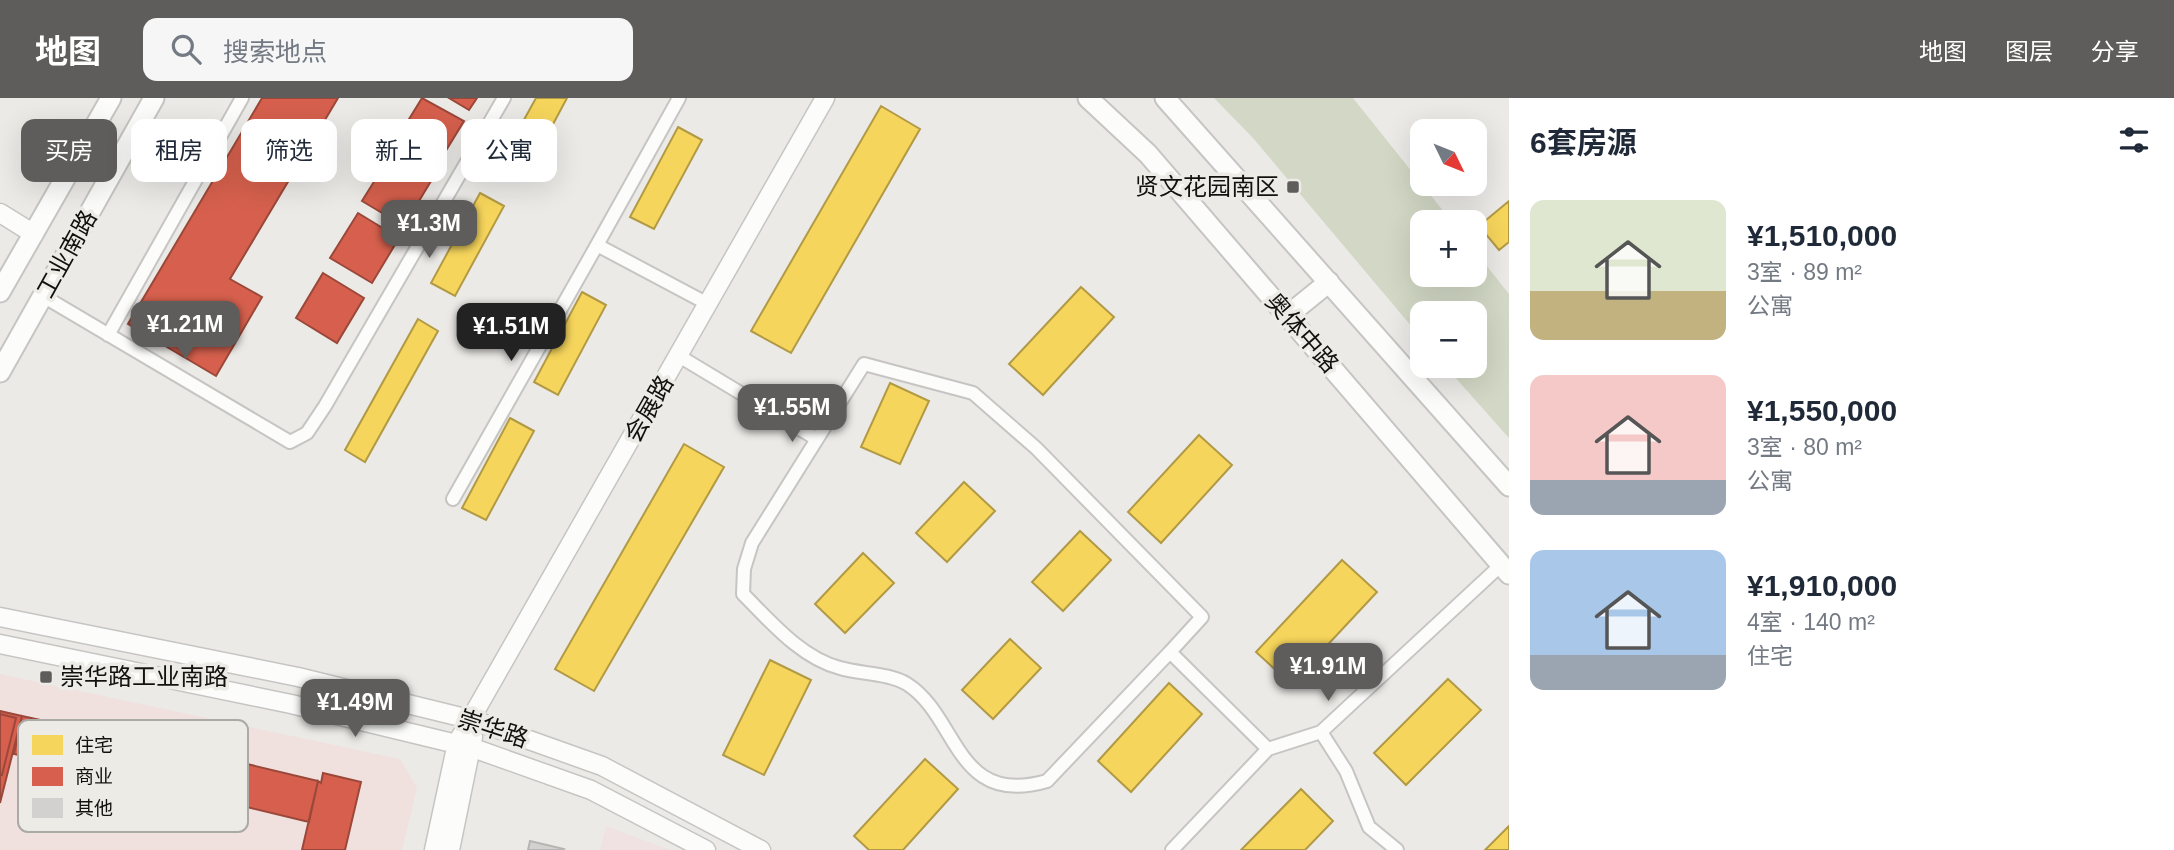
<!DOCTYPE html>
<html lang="zh">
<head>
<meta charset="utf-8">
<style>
	:root { --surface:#fff; --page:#f6f6f7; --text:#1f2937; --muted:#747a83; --accent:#5e5d5b }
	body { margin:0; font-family:Arial,"Noto Sans SC",sans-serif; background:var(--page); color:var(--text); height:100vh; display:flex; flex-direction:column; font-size:26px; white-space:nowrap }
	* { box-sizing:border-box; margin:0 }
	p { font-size:23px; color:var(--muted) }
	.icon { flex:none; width:38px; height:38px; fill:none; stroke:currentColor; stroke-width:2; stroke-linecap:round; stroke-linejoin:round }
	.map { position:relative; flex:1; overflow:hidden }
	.drawer { display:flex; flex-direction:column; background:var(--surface); width:665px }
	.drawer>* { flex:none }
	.hud { position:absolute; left:21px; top:21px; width:665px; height:63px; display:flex; gap:14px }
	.needle { width:46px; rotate:133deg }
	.tools { position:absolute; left:1410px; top:21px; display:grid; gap:14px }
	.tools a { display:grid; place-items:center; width:77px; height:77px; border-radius:14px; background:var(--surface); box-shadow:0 7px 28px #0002; font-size:35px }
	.price { position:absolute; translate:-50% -60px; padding:0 16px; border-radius:14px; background:var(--accent); color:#fff; font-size:23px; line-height:46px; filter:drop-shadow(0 2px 4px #0008) }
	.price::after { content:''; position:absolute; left:50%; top:42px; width:21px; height:16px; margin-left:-10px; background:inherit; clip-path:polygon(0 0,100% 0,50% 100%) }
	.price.on { background:#222; color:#fff }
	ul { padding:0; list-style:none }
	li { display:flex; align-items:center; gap:21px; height:175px; padding:0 21px }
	li span { display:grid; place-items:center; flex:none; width:196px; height:140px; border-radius:14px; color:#555 }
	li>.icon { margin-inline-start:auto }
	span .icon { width:84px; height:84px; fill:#fffc; stroke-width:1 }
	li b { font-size:30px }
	h2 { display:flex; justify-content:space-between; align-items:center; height:84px; padding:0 21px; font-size:30px }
	.chip { padding:0 24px; border-radius:14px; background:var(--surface); box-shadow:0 7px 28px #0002; font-size:24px; line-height:63px }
	.chip.on { background:var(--accent); color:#fff }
	header { display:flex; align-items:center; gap:42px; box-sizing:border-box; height:98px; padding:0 35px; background:var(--accent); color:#fff }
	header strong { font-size:33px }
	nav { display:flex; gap:38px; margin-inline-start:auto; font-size:24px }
	.search { width:490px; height:63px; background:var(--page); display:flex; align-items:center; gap:18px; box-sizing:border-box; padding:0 24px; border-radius:14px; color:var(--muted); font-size:26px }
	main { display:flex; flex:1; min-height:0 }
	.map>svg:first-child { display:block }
	.commercial { fill:#f0e1df }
	.education { fill:#f0e1e2 }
	.green { fill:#d2d8c5 }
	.homes { fill:#f6d55c; stroke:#b29a45; stroke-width:2 }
	.shops { fill:#d6604d; stroke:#9b483a; stroke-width:2 }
	.building { fill:#d2d1cf; stroke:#b7b5b3; stroke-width:2 }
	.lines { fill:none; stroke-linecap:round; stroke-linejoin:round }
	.street-casing { stroke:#c6c5c3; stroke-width:16 }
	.secondary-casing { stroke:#c6c5c3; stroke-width:21 }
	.primary-casing { stroke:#c6c5c3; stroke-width:23 }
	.street { stroke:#fcfcfb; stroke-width:12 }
	.secondary { stroke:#fcfcfb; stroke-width:18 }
	.primary { stroke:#fcfcfb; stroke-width:19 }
	.poi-dot { fill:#5e5d5b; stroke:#ecebe6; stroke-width:2.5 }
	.labels { text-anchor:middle; stroke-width:7; stroke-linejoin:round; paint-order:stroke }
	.poi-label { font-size:24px; fill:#12110f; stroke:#ecebe6; text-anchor:end }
	.street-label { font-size:24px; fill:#12110f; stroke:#ecebe6 }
	.key { fill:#ecebe6; stroke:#abaaa6; stroke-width:2 }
	.key-label { font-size:19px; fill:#12110f }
</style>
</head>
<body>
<header>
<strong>地图</strong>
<div class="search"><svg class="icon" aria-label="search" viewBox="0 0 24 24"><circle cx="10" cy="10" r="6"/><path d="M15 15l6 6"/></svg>搜索地点</div>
<nav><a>地图</a><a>图层</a><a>分享</a></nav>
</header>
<main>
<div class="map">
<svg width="1509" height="752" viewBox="0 0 1509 752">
	<rect width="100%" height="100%" fill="#ebeae7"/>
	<path class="commercial" d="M 0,576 L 400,661 L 417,690 L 402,752 L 0,752 Z"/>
	<path class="education" d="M 606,728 L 670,752 L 600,752 Z"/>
	<path class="green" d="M 1214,0 L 1353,0 L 1452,124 L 1423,124 L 1423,177 L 1475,177 L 1475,153 L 1509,196 L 1509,340 L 1445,268 L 1475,268 L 1475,215 L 1423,215 L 1423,242 L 1253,40 Z"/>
	<path class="homes" d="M 536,0 L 567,0 L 544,43 L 520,29 Z
		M 881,8 L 920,31 L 791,255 L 751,233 Z
		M 678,29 L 702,42 L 654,131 L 630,119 Z
		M 480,95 L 504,108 L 455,198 L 431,185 Z
		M 1509,103 L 1509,144 L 1499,152 L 1479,128 Z
		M 1081,189 L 1114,219 L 1043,297 L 1009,266 Z
		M 582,194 L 606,207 L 558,297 L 534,284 Z
		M 418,221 L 438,233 L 365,364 L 345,352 Z
		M 890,285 L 929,303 L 900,366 L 861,349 Z
		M 510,320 L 534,333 L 486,422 L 462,410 Z
		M 1199,337 L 1232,367 L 1161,445 L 1128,414 Z
		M 684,346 L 724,369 L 594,593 L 555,571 Z
		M 964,384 L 995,413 L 947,464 L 916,435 Z
		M 1080,433 L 1111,462 L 1063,513 L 1032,484 Z
		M 863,455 L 894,485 L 845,535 L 815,506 Z
		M 1342,462 L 1377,494 L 1291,586 L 1256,554 Z
		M 1010,541 L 1041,570 L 993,621 L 962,592 Z
		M 770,562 L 811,582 L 764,677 L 723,657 Z
		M 1448,581 L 1481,612 L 1406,687 L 1374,655 Z
		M 1169,585 L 1202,616 L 1131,694 L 1098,663 Z
		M 925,661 L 958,691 L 903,752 L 869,752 L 854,738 Z
		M 1301,691 L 1333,723 L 1305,752 L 1241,752 Z
		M 1509,728 L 1509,752 L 1485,752 Z"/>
	<path class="shops" d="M 262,0 L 338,0 L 230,181 L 262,199 L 216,278 L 128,226 Z
		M 422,0 L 464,23 L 436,69 L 395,44 Z
		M 449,0 L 477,0 L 469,12 Z
		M 390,58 L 431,83 L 404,128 L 362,103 Z
		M 358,115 L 399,140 L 372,185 L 330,160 Z
		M 323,175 L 364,200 L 337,245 L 296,220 Z
		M 0,613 L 22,618 L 0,705 Z
		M 0,616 L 16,620 L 2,677 L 0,676 Z
		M 22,618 L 128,641 L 120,679 L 14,656 Z
		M 222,660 L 318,683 L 309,724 L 213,701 Z
		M 323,675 L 361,684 L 345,752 L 302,752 L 318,683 L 321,685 Z"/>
	<path class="building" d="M 530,743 L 564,751 L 563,752 L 528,752 Z"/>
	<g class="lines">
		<defs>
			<path id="street" d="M 679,0 L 597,147 L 708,206
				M 43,198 L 290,344 L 307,335 L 325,308 L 504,0
				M 108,237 L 242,0
				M 679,258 L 815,340
				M 453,401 L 597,147
				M 1170,554 L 1047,683 C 955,710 959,619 907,586 C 889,575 860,576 840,570 C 801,560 770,523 743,496 L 744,471 L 752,445 L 864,266 L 973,295 L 1036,350 L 1202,519 L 1170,554 L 1268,651
				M 1321,634 L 1346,673 L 1369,729 L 1397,752
				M 1172,752 L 1268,651 L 1321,634 L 1501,467"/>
			<path id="secondary" d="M 0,115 L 34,136
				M 0,519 L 298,579 L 473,622 L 602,668 L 761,752
				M 0,546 L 291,606 L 473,650 L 591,692 L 706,752
				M 434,752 L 457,645 L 825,0
				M 450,752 L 473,639"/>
			<path id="primary" d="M 1088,0 L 1148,56 L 1509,476
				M 1165,0 L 1509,388
				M 0,194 L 111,0
				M 1287,218 L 1329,184
				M 0,274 L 154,0"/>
		</defs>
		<use href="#street" class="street-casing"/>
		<use href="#secondary" class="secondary-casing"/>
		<use href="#primary" class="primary-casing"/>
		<use href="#street" class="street"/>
		<use href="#secondary" class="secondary"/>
		<use href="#primary" class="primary"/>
	</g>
	<g class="poi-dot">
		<rect x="1286" y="82" width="14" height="14" rx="3.5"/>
		<rect x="39" y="572" width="14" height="14" rx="3.5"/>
	</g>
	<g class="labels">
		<g class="poi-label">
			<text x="1279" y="97">贤文花园南区</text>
			<text x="60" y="587" text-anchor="start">崇华路工业南路</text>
		</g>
		<g class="street-label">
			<text transform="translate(67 156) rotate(-61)" y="8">工业南路</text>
			<text transform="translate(1302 235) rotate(49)" y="8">奥体中路</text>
			<text transform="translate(649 311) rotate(-60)" y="8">会展路</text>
			<text transform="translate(493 631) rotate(18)" y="8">崇华路</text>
		</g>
	</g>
	<rect x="18" y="622" width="230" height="112" rx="10" class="key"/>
	<rect x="32" y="637" width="31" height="20" fill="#f6d55c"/>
	<rect x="32" y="669" width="31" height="19" fill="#d6604d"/>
	<rect x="32" y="700" width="31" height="20" fill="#d2d1cf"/>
	<g class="key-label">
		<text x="75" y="654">住宅</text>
		<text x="75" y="685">商业</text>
		<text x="75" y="717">其他</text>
	</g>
</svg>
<div class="tools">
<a><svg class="needle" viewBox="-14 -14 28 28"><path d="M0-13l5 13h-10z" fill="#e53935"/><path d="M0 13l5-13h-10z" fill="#747a83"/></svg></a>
<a>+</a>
<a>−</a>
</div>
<b class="price" style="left:429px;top:162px">¥1.3M</b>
<b class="price" style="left:185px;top:263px">¥1.21M</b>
<b class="price on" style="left:511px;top:265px">¥1.51M</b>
<b class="price" style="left:792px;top:346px">¥1.55M</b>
<b class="price" style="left:1328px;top:605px">¥1.91M</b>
<b class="price" style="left:355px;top:641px">¥1.49M</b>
<div class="hud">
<a class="chip on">买房</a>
<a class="chip">租房</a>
<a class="chip">筛选</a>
<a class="chip">新上</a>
<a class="chip">公寓</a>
</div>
</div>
<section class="drawer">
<h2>6套房源<svg class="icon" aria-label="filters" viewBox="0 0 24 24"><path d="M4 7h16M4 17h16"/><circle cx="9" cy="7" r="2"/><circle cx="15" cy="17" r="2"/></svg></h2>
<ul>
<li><span style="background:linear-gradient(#dfe7d0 65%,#c2b280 0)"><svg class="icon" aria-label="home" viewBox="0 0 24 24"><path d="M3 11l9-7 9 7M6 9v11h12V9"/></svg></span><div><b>¥1,510,000</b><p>3室 · 89 m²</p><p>公寓</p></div></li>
<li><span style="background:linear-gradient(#f6c9c9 75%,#9aa5b1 0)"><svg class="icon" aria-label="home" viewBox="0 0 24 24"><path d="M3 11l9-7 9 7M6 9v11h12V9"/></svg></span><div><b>¥1,550,000</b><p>3室 · 80 m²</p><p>公寓</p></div></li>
<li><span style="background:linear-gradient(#a9c7e8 75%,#9aa5b1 0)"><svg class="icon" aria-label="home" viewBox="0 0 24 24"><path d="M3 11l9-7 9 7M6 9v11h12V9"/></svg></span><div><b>¥1,910,000</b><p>4室 · 140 m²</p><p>住宅</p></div></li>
</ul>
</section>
</main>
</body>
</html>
